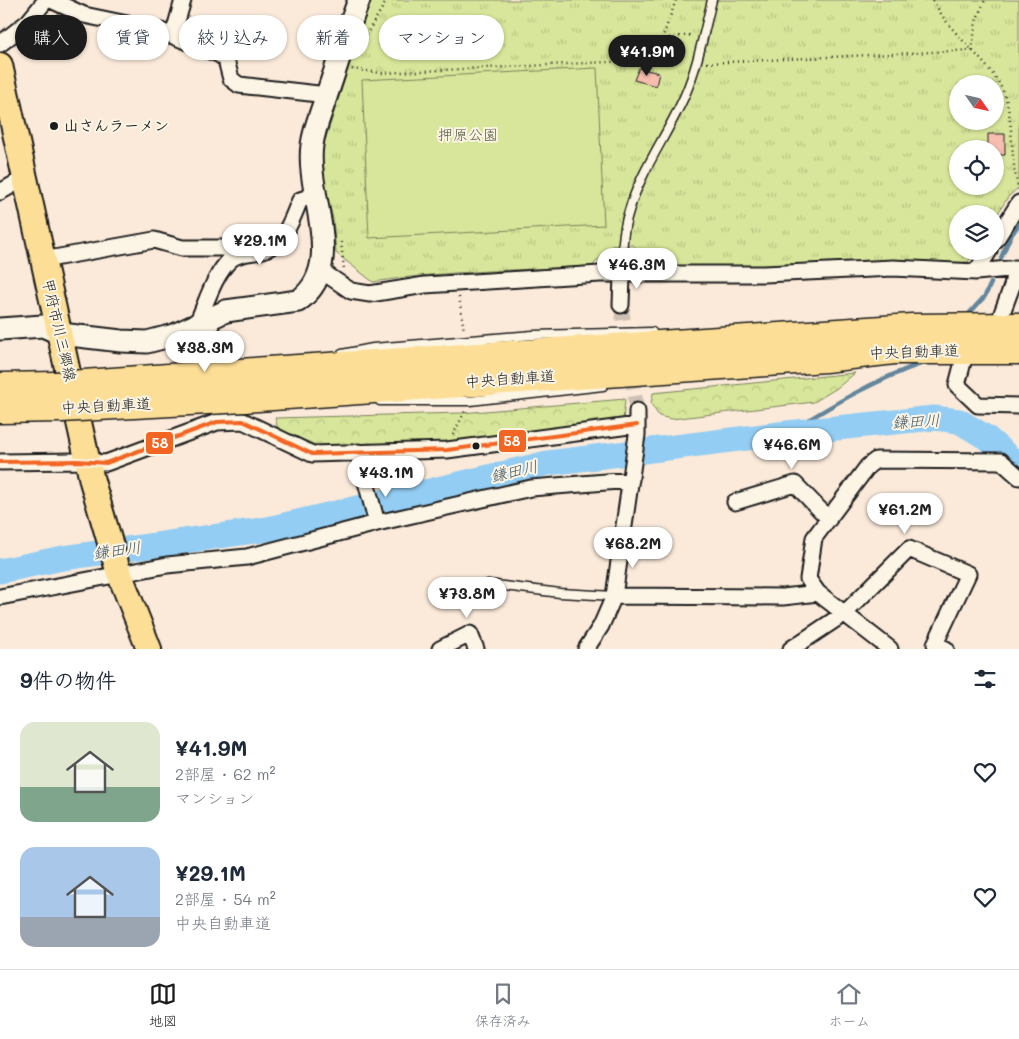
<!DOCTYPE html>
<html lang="ja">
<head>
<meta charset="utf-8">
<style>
	:root { --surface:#fff; --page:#f6f6f7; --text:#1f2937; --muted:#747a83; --line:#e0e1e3; --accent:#1c1c1c }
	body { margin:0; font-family:Mali,"Klee One",sans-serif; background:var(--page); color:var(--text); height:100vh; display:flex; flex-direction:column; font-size:19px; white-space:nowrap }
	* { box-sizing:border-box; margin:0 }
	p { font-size:16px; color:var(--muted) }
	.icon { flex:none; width:28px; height:28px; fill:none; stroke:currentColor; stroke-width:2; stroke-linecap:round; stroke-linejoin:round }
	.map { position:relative; height:649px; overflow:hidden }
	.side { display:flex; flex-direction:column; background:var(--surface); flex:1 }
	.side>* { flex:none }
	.banner { position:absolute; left:15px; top:15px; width:500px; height:45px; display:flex; gap:10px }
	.needle { width:32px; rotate:124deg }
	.tools { position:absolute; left:949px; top:75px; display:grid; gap:10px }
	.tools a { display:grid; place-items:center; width:55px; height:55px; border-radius:50%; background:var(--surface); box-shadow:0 1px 4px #0004; font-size:25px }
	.price { position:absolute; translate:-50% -42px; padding:0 11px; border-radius:18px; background:#fff; color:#222; font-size:16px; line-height:32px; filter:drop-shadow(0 1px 2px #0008) }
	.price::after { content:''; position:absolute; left:50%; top:30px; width:15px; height:11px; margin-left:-8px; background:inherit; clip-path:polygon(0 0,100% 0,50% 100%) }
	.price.active { background:var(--accent); color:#fff }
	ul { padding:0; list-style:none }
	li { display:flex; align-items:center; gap:15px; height:125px; padding:0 20px }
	li span { display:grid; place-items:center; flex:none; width:140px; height:100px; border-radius:15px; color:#555 }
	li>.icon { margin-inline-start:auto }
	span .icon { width:60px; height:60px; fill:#fffc; stroke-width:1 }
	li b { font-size:21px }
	h2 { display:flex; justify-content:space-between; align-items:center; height:60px; padding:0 20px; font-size:21px }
	.tag { padding:0 18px; border-radius:22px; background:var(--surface); box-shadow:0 1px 4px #0004; font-size:18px; line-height:45px }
	.tag.active { background:var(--accent); color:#fff }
	.tab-bar { display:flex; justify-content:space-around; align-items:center; height:70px; border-top:1px solid var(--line); background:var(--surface); font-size:14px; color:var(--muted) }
	.tab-bar a { display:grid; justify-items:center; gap:2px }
	.tab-bar .active { color:var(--accent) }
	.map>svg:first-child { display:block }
	.forest { fill:url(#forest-crowns); stroke:#7a815b }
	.park { fill:url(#park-tufts); stroke:#7a815b; fill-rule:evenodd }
	.pitch { fill:#d7e69a; stroke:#7a815b }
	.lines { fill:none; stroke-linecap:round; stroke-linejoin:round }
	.stream { stroke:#63869d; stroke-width:4.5 }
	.river { stroke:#93cdf3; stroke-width:25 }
	.building { fill:#f7beaf; stroke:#1c1c1c }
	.street-tunnel { stroke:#cec1b4; stroke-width:15; stroke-dasharray:15 8; stroke-linecap:butt }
	.lane-casing { stroke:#1c1c1c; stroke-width:11 }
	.street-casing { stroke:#1c1c1c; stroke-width:19 }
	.secondary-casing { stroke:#1c1c1c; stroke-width:25 }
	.primary-casing { stroke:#1c1c1c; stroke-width:28 }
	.highway-casing { stroke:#1c1c1c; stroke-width:31 }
	.path { stroke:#1c1c1c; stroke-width:2.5; stroke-dasharray:1 4; stroke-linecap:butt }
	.lane { stroke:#fcf5e5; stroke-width:8 }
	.street { stroke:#fcf5e5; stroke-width:15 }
	.secondary { stroke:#fcf5e5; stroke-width:21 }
	.primary { stroke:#fcde96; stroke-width:24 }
	.highway { stroke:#fcde96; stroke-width:28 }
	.highway-bridge-casing { stroke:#1c1c1c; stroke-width:31; stroke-linecap:butt }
	.highway-bridge { stroke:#fcde96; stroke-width:28 }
	.bus-1-casing { stroke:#fcf5e5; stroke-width:8 }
	.bus-1 { stroke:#f26522; stroke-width:4 }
	.poi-dot { fill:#1c1c1c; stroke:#fcf5e5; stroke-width:2 }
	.labels { text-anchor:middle; stroke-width:4; stroke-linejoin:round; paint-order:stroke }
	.poi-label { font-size:15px; font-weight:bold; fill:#1c1c1c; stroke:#fcf5e5; text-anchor:start }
	.park-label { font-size:15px; fill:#545942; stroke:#fcf5e5 }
	.street-label { font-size:15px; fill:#1c1c1c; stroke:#fcf5e5 }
	.water-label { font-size:16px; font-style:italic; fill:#465a67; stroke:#fcf5e5 }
	.line-badge { stroke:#fcf5e5; stroke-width:2 }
	.badge-label { font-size:14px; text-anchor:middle; font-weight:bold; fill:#fff }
</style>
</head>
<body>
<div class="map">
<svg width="1019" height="649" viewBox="0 0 1019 649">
	<defs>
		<pattern id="forest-crowns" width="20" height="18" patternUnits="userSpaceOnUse" patternTransform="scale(1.25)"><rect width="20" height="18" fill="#d7e69a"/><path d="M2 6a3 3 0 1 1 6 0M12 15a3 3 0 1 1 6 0" fill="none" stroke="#b8c584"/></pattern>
		<pattern id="park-tufts" width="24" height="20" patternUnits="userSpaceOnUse" patternTransform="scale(1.25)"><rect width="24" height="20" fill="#d7e69a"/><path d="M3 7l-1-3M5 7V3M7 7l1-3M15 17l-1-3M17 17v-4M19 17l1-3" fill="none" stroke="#b8c584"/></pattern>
	</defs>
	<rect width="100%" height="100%" fill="#fbeada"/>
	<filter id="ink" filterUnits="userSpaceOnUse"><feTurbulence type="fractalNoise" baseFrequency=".02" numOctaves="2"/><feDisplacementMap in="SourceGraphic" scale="10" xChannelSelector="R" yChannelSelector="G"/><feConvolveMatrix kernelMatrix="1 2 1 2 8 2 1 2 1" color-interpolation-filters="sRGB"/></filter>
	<g filter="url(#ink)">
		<path class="forest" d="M 855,373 L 837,388 L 814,402 L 671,419 L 659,416 L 651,404 L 653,393 Z
			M 625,399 L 623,421 L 488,442 L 318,446 L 278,429 L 275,418 L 462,413 Z"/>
		<path class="park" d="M 370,0 L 1019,0 L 1019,187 L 1008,197 L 995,218 L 995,214 L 958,214 L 958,251 L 975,251 L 968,262 L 914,264 L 891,261 L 776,267 L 653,266 L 633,245 L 612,246 L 592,266 C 519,271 446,270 373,282 L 336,253 L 333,219 L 322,175 L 321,153 ZM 958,84 L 995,84 L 995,121 L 958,121 ZM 958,149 L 995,149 L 995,186 L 958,186 Z"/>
		<path class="pitch" d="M 597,68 L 604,225 L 369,238 L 362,80 Z"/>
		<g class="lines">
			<path class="stream" d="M 1001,258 L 1010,237 L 1019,224
				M 966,317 L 985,296 L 991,283
				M 787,433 C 832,405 876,379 926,362"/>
			<path class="river" d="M 0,571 L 63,558 L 268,529 L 548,463 L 787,433 L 934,418 L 959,421 L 987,438 L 1019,466"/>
		</g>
		<path class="building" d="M 639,68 L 659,73 L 656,86 L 634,80 Z
			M 988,134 L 1005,134 L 1005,155 L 995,155 L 995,149 L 988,149 Z"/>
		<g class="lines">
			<path class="street-tunnel" d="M 621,305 L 637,411"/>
			<defs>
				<path id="lane" d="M 622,275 C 622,253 622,232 629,211 C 641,170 668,134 685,95 C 698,65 704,32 712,0
					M 342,354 L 373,348 L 533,335 L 652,332
					M 380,401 L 470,401 L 603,386
					M 488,584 L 560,593 L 614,596"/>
				<path id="street" d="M 51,0 L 84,15 L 161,31 L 220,55 L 226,60 L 231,79 L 239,85 L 327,95
					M 173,36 L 183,0
					M 0,44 L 28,22 L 46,0
					M 0,192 L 25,178
					M 995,241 L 1019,203
					M 43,260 L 154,240 L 182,248 L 229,248 L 240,255
					M 320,270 L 351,291 L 370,294 L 425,285 L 600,274 L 764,274 L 893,268 L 976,272 L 1019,268
					M 976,272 L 989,251
					M 621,305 L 622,275
					M 1002,313 L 1012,286 L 1015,268
					M 209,320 L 221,379
					M 196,325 C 206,305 213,276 230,260 C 236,254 246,253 255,252 C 285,247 289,225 300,200 L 315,195
					M 963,362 L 957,385 L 978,405 L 1019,406
					M 358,452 L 377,523
					M 0,462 L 78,461 L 106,463 L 217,422 L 243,421 L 312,454 L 447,450 L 637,425
					M 735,502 L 795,484 L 829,519
					M 818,593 L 808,579 L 814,538 L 868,466 L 876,460 L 1001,461 L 1019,477
					M 614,596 L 783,597 L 818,593 L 890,649
					M 0,597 L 167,565 L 247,557 L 377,523 L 531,488 L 631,480
					M 440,649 L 470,634 L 476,649
					M 586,649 L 601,626 L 614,596 L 637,435 L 637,411
					M 791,649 L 845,613 L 909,549 L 968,574 L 935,644 L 946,649"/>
				<path id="secondary" d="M 0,329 L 43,326 L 61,334 L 121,341 L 147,342 L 174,335 L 226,311 L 298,301 C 348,266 305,194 312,145 C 314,128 322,111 327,94 C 338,63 347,31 359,0"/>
				<path id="primary" d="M 0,65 L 92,481 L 118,570 L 149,649"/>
				<path id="highway" d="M 239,373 L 912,328 L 1019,327
					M 0,387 L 56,386
					M 244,398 L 825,358 L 894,350 L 1019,350
					M 0,409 L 61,408"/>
			</defs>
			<use href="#lane" class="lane-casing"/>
			<use href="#street" class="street-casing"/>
			<use href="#secondary" class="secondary-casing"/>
			<use href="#primary" class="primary-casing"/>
			<use href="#highway" class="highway-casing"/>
			<path class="path" d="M 933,0 C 938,9 943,18 950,26 C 967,47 998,72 1006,99 C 1014,129 1010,160 1019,190
				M 366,35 L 387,0
				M 662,39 L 676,0
				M 707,63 L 972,50 L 976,21 L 985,0
				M 352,69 L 381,73 L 630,61 C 652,39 662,38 693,35
				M 341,242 L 344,269
				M 459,297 L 464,331
				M 453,435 L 465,411"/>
			<use href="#lane" class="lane"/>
			<use href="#street" class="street"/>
			<use href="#secondary" class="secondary"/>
			<use href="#primary" class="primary"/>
			<use href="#highway" class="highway"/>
			<defs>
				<path id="highway-bridge" d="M 56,386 L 239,373
					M 61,408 L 244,398"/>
			</defs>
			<use href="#highway-bridge" class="highway-bridge-casing"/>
			<use href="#highway-bridge" class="highway-bridge"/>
			<defs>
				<path id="bus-1" d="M 0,462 L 78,461 L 106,463 L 217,422 L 243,421 L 312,454 L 447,450 L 637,425"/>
			</defs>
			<use href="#bus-1" class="bus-1-casing"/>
			<use href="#bus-1" class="bus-1"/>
		</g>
	</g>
	<g class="poi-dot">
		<circle cx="54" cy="126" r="5"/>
		<circle cx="476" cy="446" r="4.5"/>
	</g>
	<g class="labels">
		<g class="poi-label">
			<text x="64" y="131">山さんラーメン</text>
		</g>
		<g class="park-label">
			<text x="468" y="140">押原公園</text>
		</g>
		<g class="street-label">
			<text transform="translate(59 330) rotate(77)" y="5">甲府市川三郷線</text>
			<text transform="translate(914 352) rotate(-2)" y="5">中央自動車道</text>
			<text transform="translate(510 379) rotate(-4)" y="5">中央自動車道</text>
			<text transform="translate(106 406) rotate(-3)" y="5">中央自動車道</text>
		</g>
		<g class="water-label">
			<text transform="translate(916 421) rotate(-3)" y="6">鎌田川</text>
			<text transform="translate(514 471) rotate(-13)" y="6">鎌田川</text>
			<text transform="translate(117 550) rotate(-8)" y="6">鎌田川</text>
		</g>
	</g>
	<g class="line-badge">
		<rect x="498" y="429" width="29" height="24" rx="5" fill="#f26522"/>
		<rect x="145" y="431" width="29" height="24" rx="5" fill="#f26522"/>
	</g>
	<g class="badge-label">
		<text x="512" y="446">58</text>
		<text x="160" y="448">58</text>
	</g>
</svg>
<div class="tools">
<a><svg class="needle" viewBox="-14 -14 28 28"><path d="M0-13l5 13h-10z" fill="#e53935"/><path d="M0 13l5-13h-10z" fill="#747a83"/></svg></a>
<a><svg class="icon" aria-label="locate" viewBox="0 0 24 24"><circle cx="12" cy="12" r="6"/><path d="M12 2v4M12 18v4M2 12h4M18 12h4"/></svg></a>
<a><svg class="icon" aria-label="layers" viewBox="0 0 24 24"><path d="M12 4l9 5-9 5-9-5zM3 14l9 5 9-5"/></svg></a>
</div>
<b class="price active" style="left:647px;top:77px">¥41.9M</b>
<b class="price" style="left:260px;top:266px">¥29.1M</b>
<b class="price" style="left:637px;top:290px">¥46.3M</b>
<b class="price" style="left:205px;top:373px">¥38.3M</b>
<b class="price" style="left:792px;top:470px">¥46.6M</b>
<b class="price" style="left:386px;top:498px">¥43.1M</b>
<b class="price" style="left:905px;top:535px">¥61.2M</b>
<b class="price" style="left:633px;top:569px">¥68.2M</b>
<b class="price" style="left:467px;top:619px">¥73.8M</b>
<div class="banner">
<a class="tag active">購入</a>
<a class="tag">賃貸</a>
<a class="tag">絞り込み</a>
<a class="tag">新着</a>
<a class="tag">マンション</a>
</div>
</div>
<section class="side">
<h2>9件の物件<svg class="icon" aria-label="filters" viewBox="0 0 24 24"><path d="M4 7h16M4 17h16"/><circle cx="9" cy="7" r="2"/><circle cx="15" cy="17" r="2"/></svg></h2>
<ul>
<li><span style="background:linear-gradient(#dfe7d0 65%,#7fa58c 0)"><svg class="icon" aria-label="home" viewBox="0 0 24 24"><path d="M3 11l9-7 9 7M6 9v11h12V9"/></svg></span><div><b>¥41.9M</b><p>2部屋 · 62 m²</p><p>マンション</p></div><svg class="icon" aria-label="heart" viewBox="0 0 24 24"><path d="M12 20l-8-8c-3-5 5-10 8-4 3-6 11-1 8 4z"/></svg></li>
<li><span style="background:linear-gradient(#a9c7e8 70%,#9aa5b1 0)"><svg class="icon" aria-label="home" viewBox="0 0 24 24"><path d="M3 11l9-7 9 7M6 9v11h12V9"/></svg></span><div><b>¥29.1M</b><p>2部屋 · 54 m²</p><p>中央自動車道</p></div><svg class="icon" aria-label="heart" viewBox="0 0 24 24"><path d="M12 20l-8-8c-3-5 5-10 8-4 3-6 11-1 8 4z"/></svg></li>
</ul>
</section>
<nav class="tab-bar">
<a class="active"><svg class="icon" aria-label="map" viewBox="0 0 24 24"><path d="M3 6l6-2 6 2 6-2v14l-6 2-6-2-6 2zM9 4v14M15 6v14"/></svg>地図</a>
<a><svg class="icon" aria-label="saved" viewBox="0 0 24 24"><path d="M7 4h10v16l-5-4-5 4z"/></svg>保存済み</a>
<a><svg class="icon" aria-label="home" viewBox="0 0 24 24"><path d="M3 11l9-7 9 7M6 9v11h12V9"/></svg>ホーム</a>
</nav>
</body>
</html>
